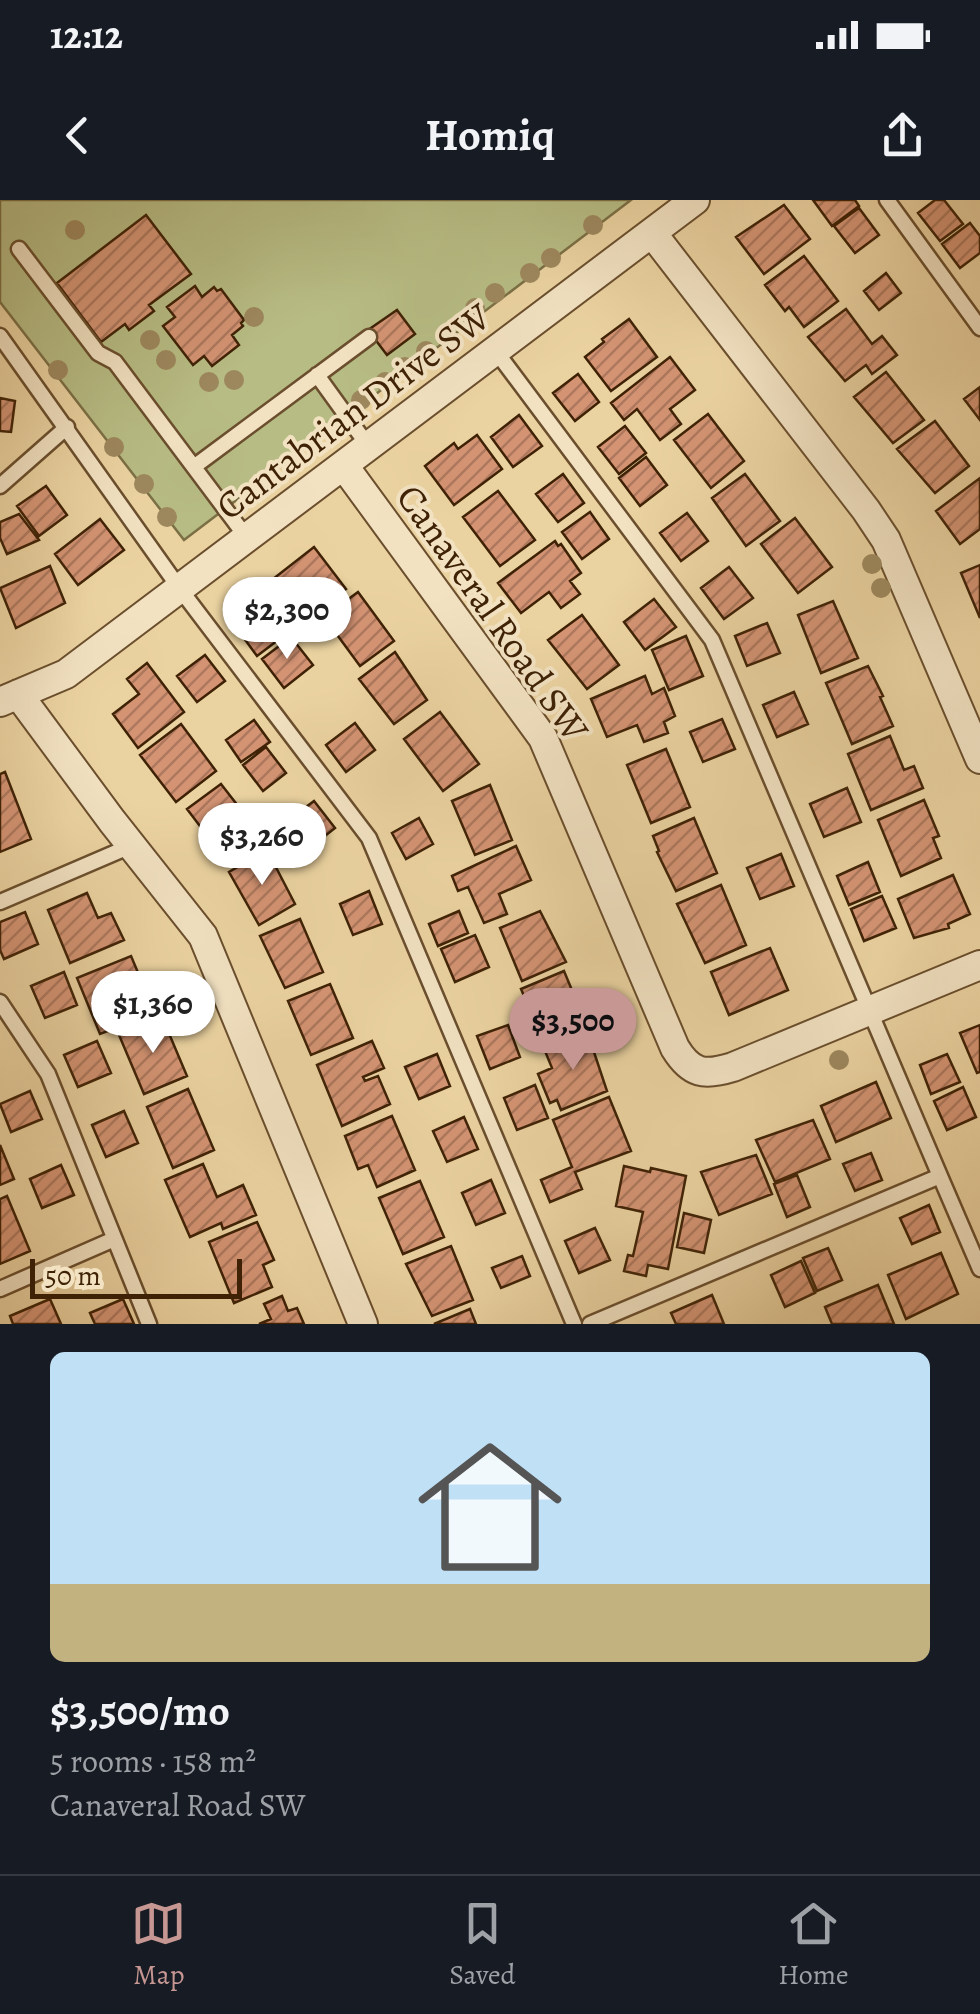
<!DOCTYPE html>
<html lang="en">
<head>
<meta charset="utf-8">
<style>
	:root { --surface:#171b24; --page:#242831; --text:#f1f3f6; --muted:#9ea1a6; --line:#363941; --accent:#c59692 }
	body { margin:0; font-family:Alegreya,serif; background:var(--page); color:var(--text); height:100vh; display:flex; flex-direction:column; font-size:38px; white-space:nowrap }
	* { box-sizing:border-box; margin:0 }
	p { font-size:32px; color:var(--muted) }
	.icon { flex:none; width:55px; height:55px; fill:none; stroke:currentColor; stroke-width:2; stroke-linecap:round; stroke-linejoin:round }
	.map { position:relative; height:1124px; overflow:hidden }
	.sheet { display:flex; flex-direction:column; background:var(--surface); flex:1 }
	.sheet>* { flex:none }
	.scale { position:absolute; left:30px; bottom:25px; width:212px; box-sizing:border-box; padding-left:10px; border:5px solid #3f2206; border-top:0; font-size:28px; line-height:35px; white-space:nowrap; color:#3f2206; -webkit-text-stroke:8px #f2e2c2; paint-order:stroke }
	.price { position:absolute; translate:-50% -85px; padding:0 22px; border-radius:35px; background:#fff; color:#222; font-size:32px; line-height:65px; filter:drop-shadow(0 2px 5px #0008) }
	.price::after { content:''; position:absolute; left:50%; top:60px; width:30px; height:22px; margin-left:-15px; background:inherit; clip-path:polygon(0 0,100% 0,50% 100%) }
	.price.on { background:var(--accent); color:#111 }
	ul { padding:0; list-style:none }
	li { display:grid; align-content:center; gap:20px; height:530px; padding:0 50px }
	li+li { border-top:2px solid var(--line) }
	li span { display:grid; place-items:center; height:310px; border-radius:15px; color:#555 }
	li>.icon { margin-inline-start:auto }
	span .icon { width:180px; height:180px; fill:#fffc; stroke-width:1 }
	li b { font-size:42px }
	.status { display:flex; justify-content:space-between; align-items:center; height:70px; padding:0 50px; background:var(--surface); direction:ltr }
	.status svg { height:28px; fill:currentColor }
	header { display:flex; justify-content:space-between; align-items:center; height:130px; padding:0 50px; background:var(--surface); font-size:45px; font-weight:700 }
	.dock { display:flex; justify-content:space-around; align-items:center; height:140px; border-top:2px solid var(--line); background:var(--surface); font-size:28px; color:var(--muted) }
	.dock a { display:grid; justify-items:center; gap:5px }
	.dock .on { color:var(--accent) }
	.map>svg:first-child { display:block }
	.park { fill:#b7bc84; stroke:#7b6f45; stroke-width:2.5 }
	.building { fill:url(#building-hatch); stroke:#3f2206; stroke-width:2.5 }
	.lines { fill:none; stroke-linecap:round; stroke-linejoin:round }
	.service-casing { stroke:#6a4e2d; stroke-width:19 }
	.minor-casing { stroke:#6a4e2d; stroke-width:32 }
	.service { stroke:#f2e2c2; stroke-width:14 }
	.minor { stroke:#f2e2c2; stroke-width:28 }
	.tree { fill:#9d875d }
	.labels { text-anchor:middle; stroke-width:8; stroke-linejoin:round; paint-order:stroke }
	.street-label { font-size:38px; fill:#3f2206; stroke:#f2e2c2 }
</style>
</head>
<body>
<div class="status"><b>12:12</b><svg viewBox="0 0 49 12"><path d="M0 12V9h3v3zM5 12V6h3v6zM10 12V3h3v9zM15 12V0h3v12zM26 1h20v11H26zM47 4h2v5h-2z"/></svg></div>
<header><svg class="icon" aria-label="back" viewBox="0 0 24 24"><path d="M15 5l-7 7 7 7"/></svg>Homiq<svg class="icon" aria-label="share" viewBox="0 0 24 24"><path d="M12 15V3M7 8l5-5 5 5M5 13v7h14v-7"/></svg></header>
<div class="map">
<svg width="980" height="1124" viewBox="0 0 980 1124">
	<defs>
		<pattern id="building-hatch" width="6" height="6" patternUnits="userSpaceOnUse" patternTransform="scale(2.5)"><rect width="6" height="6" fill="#d49474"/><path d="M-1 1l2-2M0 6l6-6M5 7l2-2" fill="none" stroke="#ad785d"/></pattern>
	</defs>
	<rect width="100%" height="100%" fill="#ebd3a1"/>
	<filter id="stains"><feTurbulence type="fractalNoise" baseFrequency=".002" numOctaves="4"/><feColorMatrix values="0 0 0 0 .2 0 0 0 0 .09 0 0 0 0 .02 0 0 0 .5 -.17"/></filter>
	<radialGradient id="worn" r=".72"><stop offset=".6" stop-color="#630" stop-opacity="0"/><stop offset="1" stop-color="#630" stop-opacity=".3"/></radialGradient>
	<path class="park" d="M 0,0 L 631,0 L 184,340 L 0,102 Z"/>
	<path class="building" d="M 813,0 L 855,0 L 859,6 L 832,26 Z
		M 935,0 L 944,0 L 963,24 L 940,41 L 918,13 Z
		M 784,5 L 810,39 L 764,74 L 736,37 Z
		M 859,8 L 879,35 L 855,53 L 834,26 Z
		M 146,15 L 191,74 L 149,105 L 154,111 L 129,130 L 125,124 L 101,142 L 57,83 Z
		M 970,23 L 980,36 L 980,53 L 960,68 L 942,44 Z
		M 804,56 L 838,101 L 804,127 L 789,107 L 785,111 L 765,85 Z
		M 886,73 L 901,93 L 879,110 L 864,91 Z
		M 195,86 L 202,97 L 214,87 L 217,91 L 221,89 L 244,120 L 241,123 L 243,126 L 232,135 L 239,145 L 212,166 L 204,156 L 193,165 L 163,126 L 175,117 L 167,107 Z
		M 846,109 L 872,144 L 882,136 L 897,155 L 872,174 L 866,165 L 845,181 L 808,137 Z
		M 397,110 L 415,134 L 387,155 L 368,130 Z
		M 629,119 L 657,157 L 611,191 L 585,157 L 604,142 L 602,139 Z
		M 670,157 L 695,190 L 670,209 L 681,224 L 660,240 L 637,209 L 624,220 L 611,203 Z
		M 886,172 L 924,220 L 893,243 L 854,197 Z
		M 578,174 L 599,202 L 575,221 L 553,193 Z
		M 980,187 L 980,220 L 964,199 Z
		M 0,198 L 15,201 L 11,232 L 0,231 Z
		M 708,214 L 744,261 L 711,288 L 674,240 Z
		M 519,215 L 542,246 L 513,267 L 491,237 Z
		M 935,221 L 969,266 L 935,293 L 897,249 Z
		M 625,226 L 646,253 L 619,274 L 598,247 Z
		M 477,235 L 502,269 L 454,305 L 425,266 L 454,243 L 458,249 Z
		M 646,257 L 667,285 L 640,306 L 619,278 Z
		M 563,274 L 584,303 L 558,322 L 536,294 Z
		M 745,274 L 780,321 L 746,346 L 712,298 Z
		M 980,278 L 980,329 L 960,344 L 936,311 Z
		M 46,286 L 67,315 L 39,336 L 17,306 Z
		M 498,291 L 535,340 L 500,366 L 463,317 Z
		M 590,312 L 609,339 L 582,359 L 562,332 Z
		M 687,313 L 708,341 L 681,361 L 660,333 Z
		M 19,314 L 39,340 L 7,354 L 0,338 L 0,322 Z
		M 795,318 L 832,367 L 798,393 L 761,344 Z
		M 100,319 L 124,350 L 78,385 L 55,354 Z
		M 555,341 L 558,346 L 561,344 L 581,373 L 570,381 L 580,394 L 561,408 L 549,392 L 521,413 L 498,383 Z
		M 314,347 L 346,389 L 317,412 L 308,401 L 291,413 L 268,383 Z
		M 980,365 L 980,418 L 961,373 Z
		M 50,366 L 65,403 L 16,428 L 0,388 Z
		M 729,367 L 753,398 L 724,419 L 701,388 Z
		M 358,392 L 394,441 L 360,466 L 324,417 Z
		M 654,399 L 676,427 L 645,450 L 624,422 Z
		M 833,401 L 858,458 L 821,473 L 798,415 Z
		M 264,404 L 286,434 L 257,456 L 235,426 Z
		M 582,415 L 619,465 L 587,489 L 548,440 Z
		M 767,423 L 780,453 L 747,466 L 735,436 Z
		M 686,436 L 703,476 L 669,490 L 652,450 Z
		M 291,437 L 313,465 L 284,488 L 262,459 Z
		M 395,452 L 427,500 L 394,524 L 359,479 Z
		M 205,455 L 225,481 L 197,502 L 177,476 Z
		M 147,463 L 184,512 L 138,548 L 113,514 L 139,494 L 127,479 Z
		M 868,466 L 883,496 L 880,497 L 893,526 L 852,544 L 826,483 Z
		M 645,476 L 652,494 L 664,488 L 675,516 L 664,522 L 668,533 L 644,542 L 637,525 L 607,537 L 591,499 Z
		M 794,492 L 808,524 L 777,537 L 763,505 Z
		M 440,512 L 479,564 L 443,591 L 404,539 Z
		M 722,519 L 735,549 L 703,562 L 690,532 Z
		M 254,520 L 270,542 L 241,562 L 226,540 Z
		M 355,523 L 375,550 L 346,572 L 326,545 Z
		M 181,524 L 216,571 L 176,602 L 140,555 Z
		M 890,536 L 904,570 L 914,566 L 923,588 L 871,610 L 848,554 Z
		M 266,547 L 286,573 L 263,591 L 243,565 Z
		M 666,549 L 690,607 L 651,623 L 627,565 Z
		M 5,572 L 31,639 L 0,652 L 0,574 Z
		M 221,584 L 259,633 L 225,659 L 187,609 Z
		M 490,585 L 512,640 L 475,655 L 452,601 Z
		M 847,588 L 861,622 L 824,637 L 810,604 Z
		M 924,600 L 939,636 L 933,638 L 941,658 L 901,676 L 878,620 Z
		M 314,601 L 335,628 L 307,650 L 286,622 Z
		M 419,618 L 433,644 L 406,659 L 392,633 Z
		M 694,618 L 717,673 L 676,691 L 657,652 L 659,651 L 653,636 Z
		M 516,646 L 531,680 L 499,694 L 507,714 L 484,723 L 468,687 L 458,691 L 452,676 Z
		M 267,650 L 295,704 L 259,725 L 229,672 Z
		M 781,654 L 794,686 L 760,699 L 747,668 Z
		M 868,662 L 880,692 L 849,705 L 837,676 Z
		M 953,675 L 970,714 L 948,724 L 949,728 L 914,738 L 898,699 Z
		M 721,685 L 746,745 L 705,763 L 677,704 Z
		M 369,691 L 382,724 L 353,735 L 340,704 Z
		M 87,693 L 98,718 L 111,713 L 124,740 L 70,763 L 48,710 Z
		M 882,696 L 896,728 L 864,741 L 851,709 Z
		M 459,711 L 468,733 L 438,746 L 429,724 Z
		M 540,711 L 566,762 L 522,781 L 500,728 Z
		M 25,712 L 38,744 L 4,759 L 0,750 L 0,722 Z
		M 300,719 L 323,772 L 285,788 L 260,736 Z
		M 475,735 L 489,767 L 455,782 L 441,749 Z
		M 770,748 L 788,790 L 729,815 L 711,772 Z
		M 131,756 L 147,794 L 117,806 L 124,825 L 100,834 L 77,778 Z
		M 564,771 L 576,800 L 572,802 L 581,824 L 543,841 L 521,789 Z
		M 64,772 L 77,805 L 45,818 L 31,786 Z
		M 330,784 L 353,838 L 311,855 L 288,801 Z
		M 162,817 L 187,876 L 144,894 L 119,835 Z
		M 508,825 L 520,857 L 490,869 L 477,836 Z
		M 980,825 L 980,872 L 977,873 L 960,833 Z
		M 588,834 L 607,891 L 561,910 L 557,900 L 550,903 L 538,874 L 552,868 L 545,851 Z
		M 97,841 L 111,873 L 78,887 L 64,855 Z
		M 372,841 L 384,868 L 363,877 L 365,881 L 378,876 L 390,904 L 342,926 L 317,865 Z
		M 437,854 L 450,886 L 419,899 L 405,867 Z
		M 947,854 L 960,882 L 931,894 L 920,865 Z
		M 876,882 L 891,918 L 836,942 L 821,906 Z
		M 535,885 L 548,918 L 517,930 L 504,898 Z
		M 963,887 L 976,917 L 947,930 L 934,901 Z
		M 188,889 L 214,950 L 173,968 L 147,907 Z
		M 30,891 L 42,919 L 11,932 L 0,904 Z
		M 609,897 L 631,951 L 575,972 L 582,989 L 550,1002 L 541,980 L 572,967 L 553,920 Z
		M 124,911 L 138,943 L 106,957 L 92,925 Z
		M 392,916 L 415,970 L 377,987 L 368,965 L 358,969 L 345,936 Z
		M 464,917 L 478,949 L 447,962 L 433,931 Z
		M 813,920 L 830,959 L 775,982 L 756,940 Z
		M 0,945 L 14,979 L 0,985 Z
		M 871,953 L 882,980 L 855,991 L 843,964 Z
		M 756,955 L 772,994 L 719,1015 L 701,972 Z
		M 203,964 L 217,997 L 243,985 L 256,1015 L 223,1029 L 221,1023 L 190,1037 L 165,980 Z
		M 61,965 L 74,995 L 42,1008 L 30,979 Z
		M 624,966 L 650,972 L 651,968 L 686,976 L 668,1069 L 648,1065 L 646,1076 L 624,1071 L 628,1055 L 633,1056 L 643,1012 L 616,1006 Z
		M 797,975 L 810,1007 L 787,1017 L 774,984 Z
		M 491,980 L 505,1013 L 476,1025 L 462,993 Z
		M 420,981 L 444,1037 L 403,1054 L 379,998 Z
		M 7,996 L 30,1051 L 0,1064 L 0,999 Z
		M 929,1005 L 940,1032 L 912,1044 L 900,1018 Z
		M 684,1013 L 711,1020 L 704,1053 L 677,1047 Z
		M 257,1022 L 274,1060 L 263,1065 L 272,1087 L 234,1103 L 209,1042 Z
		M 595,1028 L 610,1060 L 579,1073 L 565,1041 Z
		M 451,1046 L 473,1100 L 432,1116 L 406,1064 Z
		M 828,1048 L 842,1080 L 817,1091 L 803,1058 Z
		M 941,1053 L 958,1094 L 906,1119 L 888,1075 Z
		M 522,1056 L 530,1076 L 501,1088 L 492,1068 Z
		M 801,1061 L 815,1093 L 785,1107 L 771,1075 Z
		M 878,1085 L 894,1124 L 832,1124 L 825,1107 Z
		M 712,1095 L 724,1124 L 676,1124 L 671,1113 Z
		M 282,1096 L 288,1111 L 297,1108 L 304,1124 L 259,1124 L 271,1119 L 264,1104 Z
		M 50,1099 L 61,1124 L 13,1124 L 10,1116 Z
		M 123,1099 L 134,1124 L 95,1124 L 90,1113 Z
		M 470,1109 L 476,1124 L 434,1124 Z"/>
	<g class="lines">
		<defs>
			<path id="service" d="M 887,0 L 980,128
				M 19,49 L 98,153 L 115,162 L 247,338
				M 0,136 L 180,389 L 369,638 L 574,1124
				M 495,150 L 712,440 L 940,976
				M 317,175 L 369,247
				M 195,266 L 369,137
				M 0,286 L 67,227
				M 0,702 L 133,645
				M 0,802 L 48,874 L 149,1124
				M 0,1089 L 112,1040
				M 590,1124 L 940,976 L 980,1069"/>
			<path id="minor" d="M 652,33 L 866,310 L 886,340 L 980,559
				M 344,266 L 543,538 L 675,848 C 691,874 704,876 733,867 L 980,765
				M 18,494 L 112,621 L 203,736 L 363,1124
				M 0,502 L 66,474 L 695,0"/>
		</defs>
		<use href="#service" class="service-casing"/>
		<use href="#minor" class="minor-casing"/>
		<use href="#service" class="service"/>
		<use href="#minor" class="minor"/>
	</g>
	<g class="tree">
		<circle cx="593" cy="25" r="10"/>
		<circle cx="75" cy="30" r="10"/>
		<circle cx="551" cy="58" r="10"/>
		<circle cx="530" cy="73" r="10"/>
		<circle cx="495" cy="93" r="10"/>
		<circle cx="475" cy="108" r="10"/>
		<circle cx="254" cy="117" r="10"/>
		<circle cx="150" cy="140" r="10"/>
		<circle cx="426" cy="151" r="10"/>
		<circle cx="166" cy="160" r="10"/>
		<circle cx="405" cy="167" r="10"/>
		<circle cx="58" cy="170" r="10"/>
		<circle cx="234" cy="180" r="10"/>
		<circle cx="209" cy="182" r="10"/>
		<circle cx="385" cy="182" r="10"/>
		<circle cx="361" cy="200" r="10"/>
		<circle cx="114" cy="247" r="10"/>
		<circle cx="144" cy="284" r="10"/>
		<circle cx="167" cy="317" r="10"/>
		<circle cx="872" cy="364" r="10"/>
		<circle cx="881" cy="388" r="10"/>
		<circle cx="839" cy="860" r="10"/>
	</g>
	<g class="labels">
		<g class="street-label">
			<text transform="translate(353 211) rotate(-37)" y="13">Cantabrian Drive SW</text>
			<text transform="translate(493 413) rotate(55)" y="13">Canaveral Road SW</text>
		</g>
	</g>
	<rect width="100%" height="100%" filter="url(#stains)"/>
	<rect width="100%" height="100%" fill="url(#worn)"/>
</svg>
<div class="scale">50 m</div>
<b class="price" style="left:287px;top:462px">$2,300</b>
<b class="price" style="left:262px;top:688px">$3,260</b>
<b class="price" style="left:153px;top:856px">$1,360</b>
<b class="price on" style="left:573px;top:873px">$3,500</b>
</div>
<section class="sheet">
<ul>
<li><span style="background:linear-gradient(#bfe0f5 75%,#c2b280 0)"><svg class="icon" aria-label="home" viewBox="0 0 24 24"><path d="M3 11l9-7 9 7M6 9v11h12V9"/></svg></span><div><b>$3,500/mo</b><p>5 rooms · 158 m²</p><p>Canaveral Road SW</p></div></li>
</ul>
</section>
<nav class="dock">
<a class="on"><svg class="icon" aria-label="map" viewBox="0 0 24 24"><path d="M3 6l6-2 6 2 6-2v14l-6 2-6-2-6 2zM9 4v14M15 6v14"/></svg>Map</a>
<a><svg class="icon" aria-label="saved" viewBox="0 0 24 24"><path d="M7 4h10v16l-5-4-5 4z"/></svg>Saved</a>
<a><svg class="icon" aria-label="home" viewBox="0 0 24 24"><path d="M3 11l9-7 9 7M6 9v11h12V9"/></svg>Home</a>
</nav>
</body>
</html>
